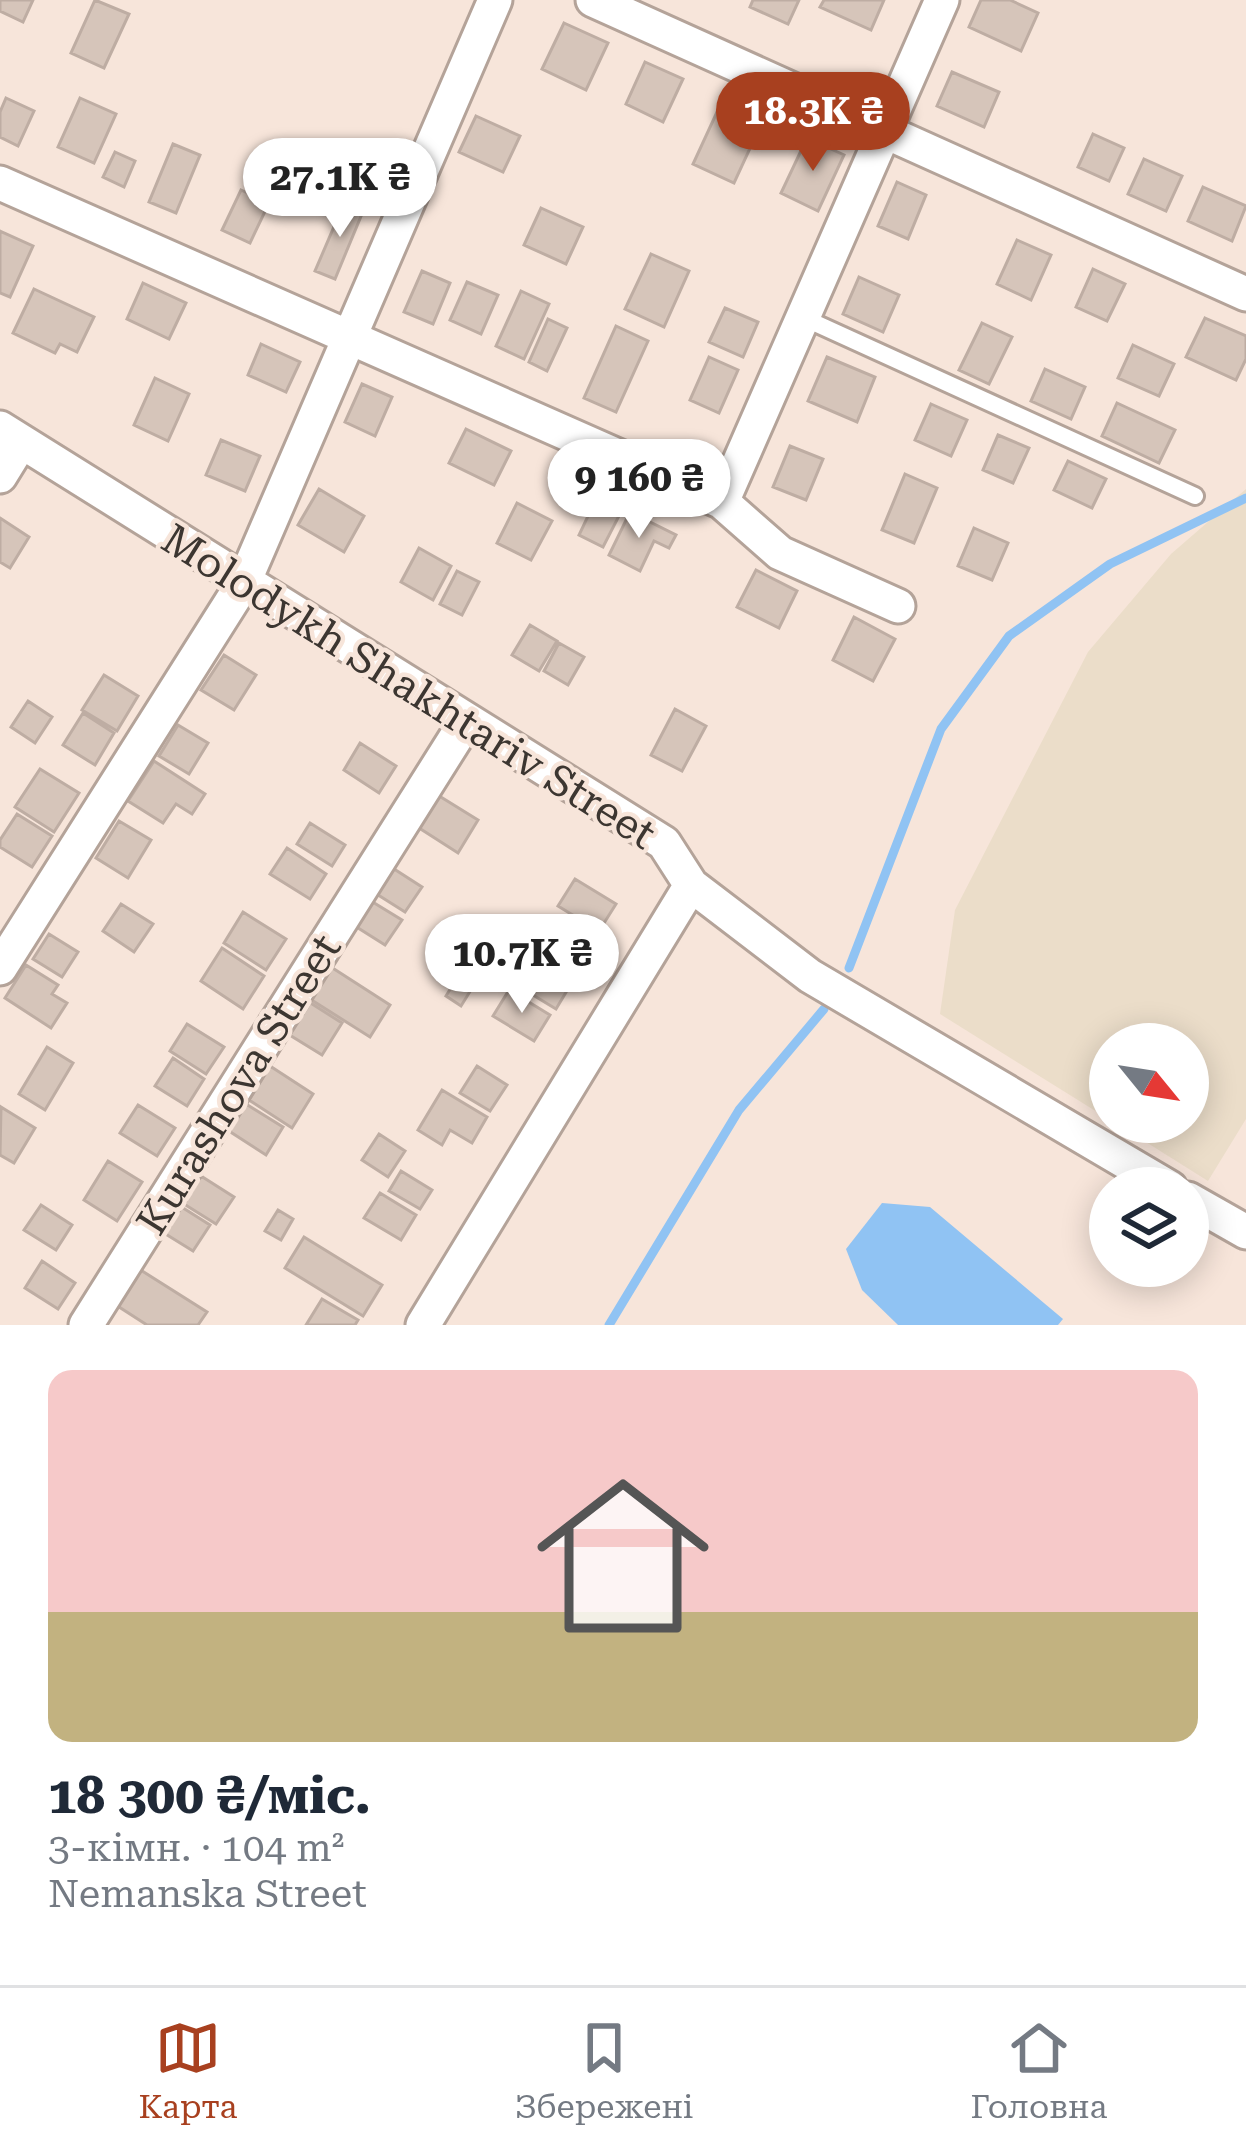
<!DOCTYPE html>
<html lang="uk">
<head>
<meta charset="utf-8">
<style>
	:root { --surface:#fff; --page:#f2f2f3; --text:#1f2937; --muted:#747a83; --line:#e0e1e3; --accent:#a8401f }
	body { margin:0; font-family:"Roboto Serif",serif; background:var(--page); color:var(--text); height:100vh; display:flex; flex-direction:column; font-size:45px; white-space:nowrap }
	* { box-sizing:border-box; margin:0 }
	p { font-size:39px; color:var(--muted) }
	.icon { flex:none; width:66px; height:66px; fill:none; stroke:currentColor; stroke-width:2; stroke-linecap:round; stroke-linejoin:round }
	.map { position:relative; height:1325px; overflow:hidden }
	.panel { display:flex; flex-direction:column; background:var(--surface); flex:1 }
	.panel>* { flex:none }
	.needle { width:78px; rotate:120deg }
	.fabs { position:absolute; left:1089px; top:1023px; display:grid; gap:24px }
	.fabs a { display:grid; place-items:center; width:120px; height:120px; border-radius:50%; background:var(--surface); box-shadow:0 6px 30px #0003; font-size:60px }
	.price { position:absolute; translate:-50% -102px; padding:0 27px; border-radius:42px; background:#fff; color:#222; font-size:39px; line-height:78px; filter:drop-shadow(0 3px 6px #0008) }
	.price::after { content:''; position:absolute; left:50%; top:72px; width:36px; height:27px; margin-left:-18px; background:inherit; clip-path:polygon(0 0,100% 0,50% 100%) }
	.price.current { background:var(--accent); color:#fff }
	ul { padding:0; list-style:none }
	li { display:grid; align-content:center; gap:24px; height:636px; padding:0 48px }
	li span { display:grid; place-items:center; height:372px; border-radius:24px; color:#555 }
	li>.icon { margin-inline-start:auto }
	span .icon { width:216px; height:216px; fill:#fffc; stroke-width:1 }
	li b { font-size:51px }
	.dock { display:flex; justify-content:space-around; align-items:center; height:168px; border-top:3px solid var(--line); background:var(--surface); font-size:33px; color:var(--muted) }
	.dock a { display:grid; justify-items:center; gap:6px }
	.dock .current { color:var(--accent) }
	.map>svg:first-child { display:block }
	.industrial { fill:#ebddc9 }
	.water { fill:#90c3f3 }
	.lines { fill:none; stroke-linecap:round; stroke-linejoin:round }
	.stream { stroke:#90c3f3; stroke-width:9 }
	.building { fill:#d6c5ba; stroke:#beada3; stroke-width:3 }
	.lane-casing { stroke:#b4a399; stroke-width:22 }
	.street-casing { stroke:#b4a399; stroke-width:39 }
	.lane { stroke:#fff; stroke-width:16 }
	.street { stroke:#fff; stroke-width:33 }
	.labels { text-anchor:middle; stroke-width:9; stroke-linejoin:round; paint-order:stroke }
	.street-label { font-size:42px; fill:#3c3631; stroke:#f7e5da }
</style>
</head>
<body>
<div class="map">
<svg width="1246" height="1325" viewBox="0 0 1246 1325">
	<rect width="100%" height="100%" fill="#f7e5da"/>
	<path class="industrial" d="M 1246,489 L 1246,1119 L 1208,1181 L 1114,1122 L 1188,1122 L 1188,1044 L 1110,1044 L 1110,1120 L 940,1014 L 955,910 L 1088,652 L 1171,554 Z"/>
	<path class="water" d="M 882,1203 L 930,1207 L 1063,1319 L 1058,1325 L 898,1325 L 862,1290 L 846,1249 Z"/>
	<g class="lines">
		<path class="stream" d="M 849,968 L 941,729 L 1009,636 L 1110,564 L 1246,498
			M 609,1325 L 739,1110 L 824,1009"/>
	</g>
	<path class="building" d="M 0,0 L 33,0 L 23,22 L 0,11 Z
		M 95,0 L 129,14 L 104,68 L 71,53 Z
		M 753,0 L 799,0 L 788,24 L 750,7 Z
		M 824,0 L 884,0 L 871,30 L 820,7 Z
		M 981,0 L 1010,0 L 1038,13 L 1021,51 L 969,27 Z
		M 564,23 L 608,43 L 586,90 L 542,69 Z
		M 645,62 L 683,79 L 663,122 L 626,104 Z
		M 952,72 L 999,92 L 984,127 L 937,106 Z
		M 6,98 L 34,111 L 18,146 L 0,137 L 0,112 Z
		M 80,98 L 116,114 L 94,163 L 58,147 Z
		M 723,99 L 764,118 L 734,183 L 693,164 Z
		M 476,116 L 520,136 L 503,172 L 459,152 Z
		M 1093,134 L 1124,148 L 1109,181 L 1078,167 Z
		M 807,138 L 844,155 L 818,211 L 781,193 Z
		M 173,144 L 200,155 L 176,213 L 149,202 Z
		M 115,152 L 135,161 L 124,187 L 103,177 Z
		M 1144,159 L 1182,176 L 1166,211 L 1128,194 Z
		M 897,182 L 926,195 L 908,239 L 878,226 Z
		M 1203,187 L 1246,206 L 1232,241 L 1188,221 Z
		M 241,190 L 269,203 L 250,243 L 222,230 Z
		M 345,201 L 364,209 L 335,279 L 315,271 Z
		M 541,208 L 583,227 L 566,264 L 524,245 Z
		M 0,231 L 33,246 L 10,297 L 0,293 Z
		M 1017,240 L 1051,255 L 1031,300 L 997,284 Z
		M 651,254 L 689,271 L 664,327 L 625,309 Z
		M 1093,269 L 1125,284 L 1107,321 L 1076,307 Z
		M 422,271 L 450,283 L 433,324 L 404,312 Z
		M 859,277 L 899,295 L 883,332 L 843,314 Z
		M 467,282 L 498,295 L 481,334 L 450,320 Z
		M 143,283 L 186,303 L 169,339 L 127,319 Z
		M 34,289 L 94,317 L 77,352 L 60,344 L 55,353 L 13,333 Z
		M 521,291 L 549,304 L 524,359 L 496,346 Z
		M 725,308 L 758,322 L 743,357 L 709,342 Z
		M 1205,318 L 1246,336 L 1246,359 L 1236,380 L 1186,357 Z
		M 548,319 L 567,328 L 547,371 L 529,362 Z
		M 982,323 L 1012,337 L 989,384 L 959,370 Z
		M 616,326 L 648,341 L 616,412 L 584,398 Z
		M 261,344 L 300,362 L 286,392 L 248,375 Z
		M 1133,345 L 1174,364 L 1159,396 L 1118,378 Z
		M 709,357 L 738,370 L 719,413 L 690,400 Z
		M 827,357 L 875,377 L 857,422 L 808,401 Z
		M 1045,369 L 1085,387 L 1071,419 L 1031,401 Z
		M 155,378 L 189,394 L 168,441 L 134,425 Z
		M 362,384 L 392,397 L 375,436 L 345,422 Z
		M 1117,403 L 1175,430 L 1159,463 L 1102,436 Z
		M 931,404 L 967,420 L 951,456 L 915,440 Z
		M 466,429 L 511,451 L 494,485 L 449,463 Z
		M 998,435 L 1029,448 L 1013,483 L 983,470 Z
		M 221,440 L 260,456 L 245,491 L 206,475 Z
		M 790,446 L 823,459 L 806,500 L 773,487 Z
		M 1068,461 L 1106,479 L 1092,508 L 1054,490 Z
		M 905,474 L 937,488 L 914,543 L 882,530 Z
		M 319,489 L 364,516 L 344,552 L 298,525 Z
		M 598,495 L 623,508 L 603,547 L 579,535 Z
		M 517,503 L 552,521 L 531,560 L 497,543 Z
		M 630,512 L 676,535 L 669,548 L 654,541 L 640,571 L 609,555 Z
		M 0,518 L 29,537 L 10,568 L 0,562 Z
		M 974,528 L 1008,543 L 992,580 L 958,566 Z
		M 419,548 L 451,566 L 433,600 L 401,582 Z
		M 756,570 L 797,591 L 779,628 L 737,607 Z
		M 457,571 L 479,582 L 462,615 L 440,604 Z
		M 854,617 L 895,639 L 873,681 L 833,660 Z
		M 530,625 L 557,641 L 539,671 L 512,655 Z
		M 559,643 L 584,657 L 568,685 L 544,671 Z
		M 224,655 L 256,675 L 234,710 L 201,690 Z
		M 104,675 L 138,696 L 117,731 L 82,710 Z
		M 28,701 L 52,717 L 35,743 L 11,727 Z
		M 675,709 L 706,726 L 682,771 L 651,755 Z
		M 83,713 L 114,733 L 95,765 L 63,745 Z
		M 178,725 L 208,743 L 189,774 L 159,756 Z
		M 360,743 L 396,766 L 379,793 L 344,770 Z
		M 154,761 L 205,794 L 192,814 L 176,804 L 163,823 L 128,801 Z
		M 40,769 L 79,793 L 54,832 L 15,807 Z
		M 436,794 L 478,820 L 458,853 L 416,826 Z
		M 17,814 L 52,836 L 32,867 L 0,847 L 0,840 Z
		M 119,821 L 151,840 L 128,878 L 96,858 Z
		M 310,823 L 345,845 L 332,866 L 297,844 Z
		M 287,848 L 326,874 L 310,899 L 270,874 Z
		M 391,867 L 422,887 L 405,912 L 375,893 Z
		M 575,879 L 616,904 L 599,931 L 558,906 Z
		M 371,901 L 402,920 L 385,945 L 355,926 Z
		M 121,904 L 153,924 L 134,952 L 103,931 Z
		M 243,912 L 286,939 L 266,970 L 224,943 Z
		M 49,934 L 78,952 L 62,977 L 33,959 Z
		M 222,948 L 264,976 L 243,1009 L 201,981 Z
		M 468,960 L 484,969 L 461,1006 L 446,996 Z
		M 538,964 L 571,984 L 556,1009 L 523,989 Z
		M 26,965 L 58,985 L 52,994 L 67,1003 L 51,1028 L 5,998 Z
		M 331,967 L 390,1005 L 370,1037 L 310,999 Z
		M 509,990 L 550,1015 L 534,1041 L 493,1016 Z
		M 309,1002 L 342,1023 L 322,1055 L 288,1034 Z
		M 187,1024 L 224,1047 L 206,1074 L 170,1051 Z
		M 47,1047 L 73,1063 L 45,1110 L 19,1094 Z
		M 173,1058 L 204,1079 L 187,1106 L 155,1086 Z
		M 270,1066 L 313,1094 L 292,1128 L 249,1100 Z
		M 477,1066 L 507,1085 L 490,1111 L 460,1093 Z
		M 442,1090 L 487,1117 L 472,1143 L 450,1130 L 442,1145 L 418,1130 Z
		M 246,1104 L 283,1127 L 266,1155 L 229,1131 Z
		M 138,1105 L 175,1128 L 157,1156 L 120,1133 Z
		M 1,1107 L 35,1128 L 14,1163 L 0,1155 Z
		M 379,1134 L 405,1151 L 388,1177 L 362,1160 Z
		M 108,1161 L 142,1182 L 117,1221 L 84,1200 Z
		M 401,1171 L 432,1190 L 420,1209 L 389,1191 Z
		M 201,1176 L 234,1197 L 216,1224 L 184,1204 Z
		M 380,1193 L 416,1215 L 401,1240 L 364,1218 Z
		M 41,1205 L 72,1225 L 56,1250 L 24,1230 Z
		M 180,1206 L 210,1225 L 193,1251 L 164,1233 Z
		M 278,1210 L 293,1219 L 281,1240 L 265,1231 Z
		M 304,1237 L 382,1285 L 363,1316 L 285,1268 Z
		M 42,1261 L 75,1283 L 58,1309 L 25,1288 Z
		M 139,1269 L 207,1312 L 198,1325 L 147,1325 L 116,1305 Z
		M 322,1299 L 358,1320 L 355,1325 L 306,1325 Z"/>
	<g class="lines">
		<defs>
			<path id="lane" d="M 804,318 L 1195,496"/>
			<path id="street" d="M 593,0 L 1246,294
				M 0,183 L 722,502 L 780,553 L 898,606
				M 0,428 L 664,843 L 691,885 L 810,976 L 1170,1188
				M 0,476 L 21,442
				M 722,502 L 942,0
				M 0,968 L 244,582 L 495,0
				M 1188,1199 L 1246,1232
				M 86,1325 L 467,720
				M 423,1325 L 691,885"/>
		</defs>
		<use href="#lane" class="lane-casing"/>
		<use href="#street" class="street-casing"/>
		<use href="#lane" class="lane"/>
		<use href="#street" class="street"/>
	</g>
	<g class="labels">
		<g class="street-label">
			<text transform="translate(409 686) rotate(32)" y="15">Molodykh Shakhtariv Street</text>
			<text transform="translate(238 1084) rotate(-58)" y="15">Kurashova Street</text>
		</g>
	</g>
</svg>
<div class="fabs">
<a><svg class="needle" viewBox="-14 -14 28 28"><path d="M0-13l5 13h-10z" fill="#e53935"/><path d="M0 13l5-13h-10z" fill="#747a83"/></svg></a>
<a><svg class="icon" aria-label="layers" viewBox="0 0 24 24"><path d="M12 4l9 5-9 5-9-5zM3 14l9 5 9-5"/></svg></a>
</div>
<b class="price current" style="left:813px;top:174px">18.3K ₴</b>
<b class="price" style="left:340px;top:240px">27.1K ₴</b>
<b class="price" style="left:639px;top:541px">9 160 ₴</b>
<b class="price" style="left:522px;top:1016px">10.7K ₴</b>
</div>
<section class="panel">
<ul>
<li><span style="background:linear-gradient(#f6c9c9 65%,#c2b280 0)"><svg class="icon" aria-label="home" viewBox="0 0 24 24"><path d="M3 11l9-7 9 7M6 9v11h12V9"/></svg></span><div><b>18 300 ₴/міс.</b><p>3-кімн. · 104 m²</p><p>Nemanska Street</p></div></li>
</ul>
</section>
<nav class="dock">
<a class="current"><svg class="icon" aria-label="map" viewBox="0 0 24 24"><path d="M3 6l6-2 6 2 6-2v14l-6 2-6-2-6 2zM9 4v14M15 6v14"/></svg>Карта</a>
<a><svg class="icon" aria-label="saved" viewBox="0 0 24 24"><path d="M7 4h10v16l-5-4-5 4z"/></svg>Збережені</a>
<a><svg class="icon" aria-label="home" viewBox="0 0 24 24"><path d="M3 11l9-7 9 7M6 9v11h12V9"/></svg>Головна</a>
</nav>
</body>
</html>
